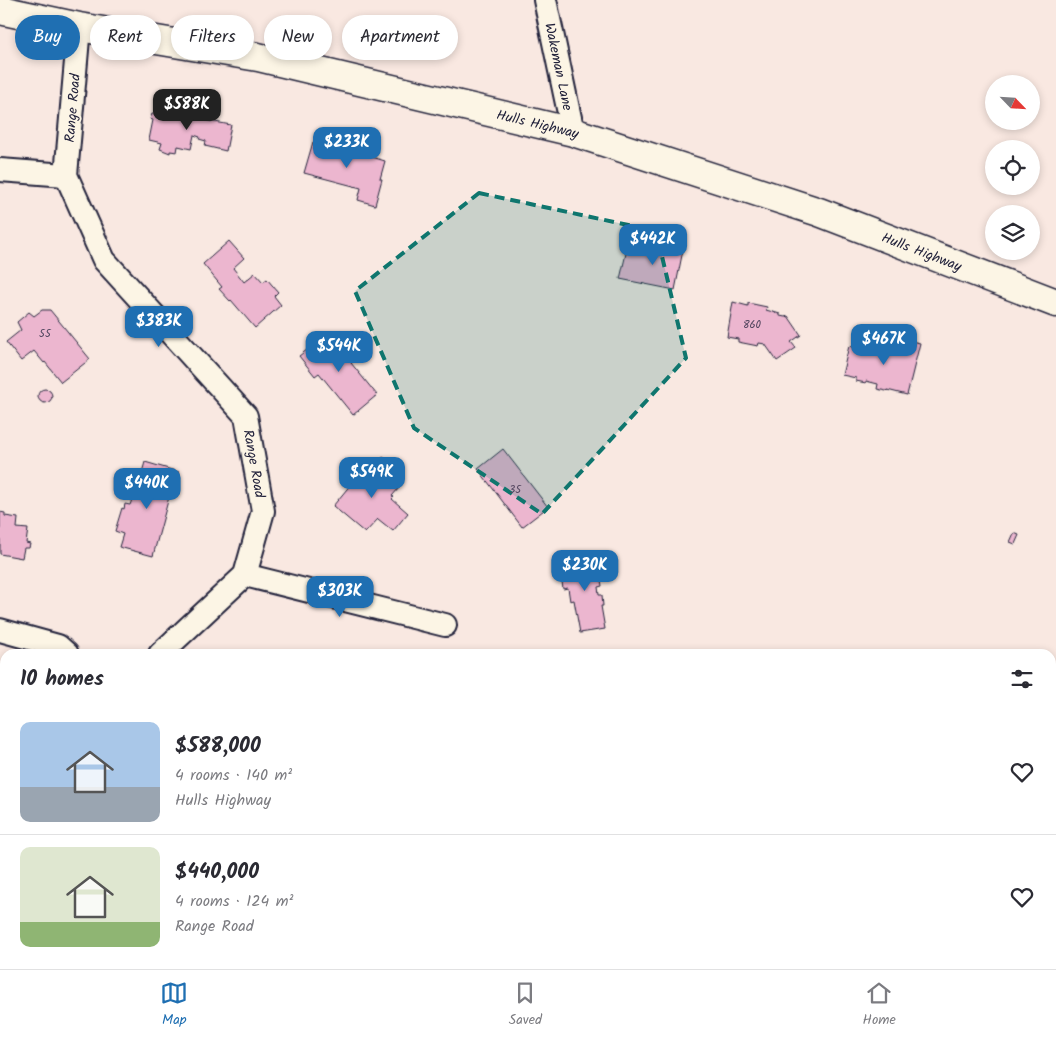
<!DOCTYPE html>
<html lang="en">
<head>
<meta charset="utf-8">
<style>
	:root { --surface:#fff; --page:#f2f2f3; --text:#2b2b33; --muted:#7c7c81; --line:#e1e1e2; --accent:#1f6fb2 }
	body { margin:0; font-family:Kalam,sans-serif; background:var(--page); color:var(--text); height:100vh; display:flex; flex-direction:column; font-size:19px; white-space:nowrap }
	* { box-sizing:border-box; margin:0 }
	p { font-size:16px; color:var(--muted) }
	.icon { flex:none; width:28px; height:28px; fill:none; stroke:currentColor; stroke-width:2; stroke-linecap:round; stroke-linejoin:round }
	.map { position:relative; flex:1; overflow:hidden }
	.drawer { position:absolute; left:0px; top:649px; width:1056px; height:321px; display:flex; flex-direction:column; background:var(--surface); border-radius:15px 15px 0 0; box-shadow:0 2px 8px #0003 }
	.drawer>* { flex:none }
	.banner { position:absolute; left:15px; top:15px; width:500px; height:45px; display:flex; gap:10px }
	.needle { width:32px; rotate:115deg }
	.tools { position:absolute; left:985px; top:75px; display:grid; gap:10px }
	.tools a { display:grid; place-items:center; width:55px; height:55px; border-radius:50%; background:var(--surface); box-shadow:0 2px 8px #0003; font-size:25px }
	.price { position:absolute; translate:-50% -42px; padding:0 11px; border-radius:10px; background:var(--accent); color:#fff; font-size:16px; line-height:32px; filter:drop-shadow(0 1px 2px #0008) }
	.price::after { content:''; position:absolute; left:50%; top:30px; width:15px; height:11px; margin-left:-8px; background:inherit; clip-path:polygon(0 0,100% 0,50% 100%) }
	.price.current { background:#222; color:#fff }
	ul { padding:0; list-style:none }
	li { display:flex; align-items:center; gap:15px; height:125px; padding:0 20px }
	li+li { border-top:1px solid var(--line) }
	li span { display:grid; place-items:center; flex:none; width:140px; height:100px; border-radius:10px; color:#555 }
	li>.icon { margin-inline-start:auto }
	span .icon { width:60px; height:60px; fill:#fffc; stroke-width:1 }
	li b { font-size:21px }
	h2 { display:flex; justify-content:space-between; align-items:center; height:60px; padding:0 20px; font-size:21px }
	.pill { padding:0 18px; border-radius:22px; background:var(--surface); box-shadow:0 2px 8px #0003; font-size:18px; line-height:45px }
	.pill.current { background:var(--accent); color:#fff }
	.tab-bar { display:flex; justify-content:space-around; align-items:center; height:70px; border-top:1px solid var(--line); background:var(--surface); font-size:14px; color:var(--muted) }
	.tab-bar a { display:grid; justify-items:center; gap:2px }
	.tab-bar .current { color:var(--accent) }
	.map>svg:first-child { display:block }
	.building { fill:#ecb6cf; stroke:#22223b }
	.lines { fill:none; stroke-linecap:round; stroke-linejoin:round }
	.street-casing { stroke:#22223b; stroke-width:26 }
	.secondary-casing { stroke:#22223b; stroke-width:31 }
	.street { stroke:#fcf5e5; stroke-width:22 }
	.secondary { stroke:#fcf5e5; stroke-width:28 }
	.marked { fill:#0f766e; fill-opacity:0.2; stroke:#0f766e; stroke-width:4; stroke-dasharray:10 6; stroke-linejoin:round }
	.labels { text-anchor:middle; stroke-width:4; stroke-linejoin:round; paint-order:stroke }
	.number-label { font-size:11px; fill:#544760 }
	.street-label { font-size:14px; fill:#22223b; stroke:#fcf5e5 }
</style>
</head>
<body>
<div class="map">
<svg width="1056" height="969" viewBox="0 0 1056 969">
	<rect width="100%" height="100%" fill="#f9e8e1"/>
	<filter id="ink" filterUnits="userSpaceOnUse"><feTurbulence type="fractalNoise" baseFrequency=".02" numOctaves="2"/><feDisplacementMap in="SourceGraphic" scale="10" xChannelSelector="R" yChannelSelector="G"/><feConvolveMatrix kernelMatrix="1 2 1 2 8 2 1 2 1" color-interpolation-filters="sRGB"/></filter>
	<g filter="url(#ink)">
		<path class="building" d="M 156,107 L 185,114 L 184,116 L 190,118 L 191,115 L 205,118 L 204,120 L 231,125 L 226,151 L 205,146 L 206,141 L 199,139 L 200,137 L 194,135 L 191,149 L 178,146 L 177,152 L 170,151 L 170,153 L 160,149 L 162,143 L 149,140 L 153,120 L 150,119 L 152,114 L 155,114 Z
			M 313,142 L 330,146 L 331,144 L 348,149 L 348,150 L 372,156 L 372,157 L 385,161 L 380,179 L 382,179 L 375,205 L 358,200 L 361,188 L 304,173 Z
			M 229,241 L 244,258 L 233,268 L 244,282 L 255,273 L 263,282 L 267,279 L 278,292 L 274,296 L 281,305 L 255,328 L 231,300 L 230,301 L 219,289 L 222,287 L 203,264 Z
			M 628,245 L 661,252 L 663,245 L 683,250 L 675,290 L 620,279 Z
			M 733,302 L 748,306 L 748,303 L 767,307 L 766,310 L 780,314 L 780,316 L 785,317 L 788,316 L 801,335 L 791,342 L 796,348 L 777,361 L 765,344 L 759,343 L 758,346 L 738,342 L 738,339 L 727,337 Z
			M 42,310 L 50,310 L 90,359 L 61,382 L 45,362 L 44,363 L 34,351 L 21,361 L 6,342 L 21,330 L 17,322 L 29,312 L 34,316 Z
			M 325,336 L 334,347 L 335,346 L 337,348 L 346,340 L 359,356 L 351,363 L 377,395 L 353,415 L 319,373 L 315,376 L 299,356 Z
			M 897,338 L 920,343 L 907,395 L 887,390 L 886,391 L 877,389 L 878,384 L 866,381 L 866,383 L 856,381 L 856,378 L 842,375 L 849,346 L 861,349 L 861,347 L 876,350 L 877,345 L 895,349 Z
			M38 396a7 7 0 1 1 14 0a7 7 0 1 1-14 0Z
			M 503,449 L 548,507 L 522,527 L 478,469 Z
			M 383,457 L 397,469 L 389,479 L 399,488 L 392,496 L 394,497 L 392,499 L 408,513 L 393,531 L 378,519 L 365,533 L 333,506 L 361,472 L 367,476 Z
			M 145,462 L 179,472 L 171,498 L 169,497 L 153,556 L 119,547 L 123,534 L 115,531 L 122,508 L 124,509 L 125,504 L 130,505 L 133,497 L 135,497 Z
			M 0,512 L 5,513 L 5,516 L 18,518 L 17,528 L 28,529 L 26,543 L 30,544 L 29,548 L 24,548 L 22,558 L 0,554 Z
			M 1014,533 L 1019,535 L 1015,544 L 1010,542 Z
			M 592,555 L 594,563 L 598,562 L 602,586 L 598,587 L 599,595 L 602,595 L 603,606 L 601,606 L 605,629 L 580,633 L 574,600 L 570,601 L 568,588 L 563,589 L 561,574 L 566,573 L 563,560 Z
			M 1052,780 L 1056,781 L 1056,859 L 1051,858 L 1051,784 Z
			M 678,965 L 730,965 L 731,967 L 724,969 L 674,969 L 674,966 Z
			M 953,965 L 991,965 L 990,969 L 952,969 Z"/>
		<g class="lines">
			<defs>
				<g id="street">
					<path id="s1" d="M 545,0 L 573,132"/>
					<path id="s2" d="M 79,27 L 66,175 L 104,260 L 246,416 L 263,511 L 245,575 L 160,654"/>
					<path d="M 0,170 L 66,175"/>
					<path d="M 245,575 L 445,625"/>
					<path d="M 0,630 L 58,646 L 67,654"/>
					<path d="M 56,965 L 57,969"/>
				</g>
				<g id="secondary">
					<path id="s3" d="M 0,10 L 79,27 L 258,57 L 573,132 L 819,212 L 1056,303"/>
				</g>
			</defs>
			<use href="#street" class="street-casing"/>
			<use href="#secondary" class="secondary-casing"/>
			<use href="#street" class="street"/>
			<use href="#secondary" class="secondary"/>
		</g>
	</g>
	<path class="marked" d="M 479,193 L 656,231 L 686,358 L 542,514 L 414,428 L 355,291 Z"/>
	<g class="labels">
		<g class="number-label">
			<text x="752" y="328">860</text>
			<text x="45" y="337">55</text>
			<text x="515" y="493">35</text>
		</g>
		<g class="street-label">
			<text dy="5" stroke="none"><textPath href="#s1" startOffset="68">Wakeman Lane</textPath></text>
			<text transform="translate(72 108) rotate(-85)" y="5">Range Road</text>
			<text dy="5" stroke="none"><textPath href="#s3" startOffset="550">Hulls Highway</textPath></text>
			<text dy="5" stroke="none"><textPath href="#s3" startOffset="955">Hulls Highway</textPath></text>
			<text dy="5" stroke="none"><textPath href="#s2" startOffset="501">Range Road</textPath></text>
		</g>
	</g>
</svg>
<div class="tools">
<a><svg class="needle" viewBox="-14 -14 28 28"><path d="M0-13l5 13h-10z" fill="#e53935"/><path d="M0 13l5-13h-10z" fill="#7c7c81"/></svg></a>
<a><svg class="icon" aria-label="locate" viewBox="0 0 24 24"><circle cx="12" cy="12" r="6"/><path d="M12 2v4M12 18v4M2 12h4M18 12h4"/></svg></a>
<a><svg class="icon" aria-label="layers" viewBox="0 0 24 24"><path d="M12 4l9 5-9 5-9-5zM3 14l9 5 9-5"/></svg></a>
</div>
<b class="price current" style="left:187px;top:131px">$588K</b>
<b class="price" style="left:347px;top:169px">$233K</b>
<b class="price" style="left:653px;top:266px">$442K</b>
<b class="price" style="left:159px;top:348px">$383K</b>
<b class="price" style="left:884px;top:366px">$467K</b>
<b class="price" style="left:339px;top:373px">$544K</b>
<b class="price" style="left:372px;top:499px">$549K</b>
<b class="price" style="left:147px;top:510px">$440K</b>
<b class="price" style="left:585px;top:592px">$230K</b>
<b class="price" style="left:340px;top:618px">$303K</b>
<div class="banner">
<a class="pill current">Buy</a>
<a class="pill">Rent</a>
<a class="pill">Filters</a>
<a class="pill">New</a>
<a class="pill">Apartment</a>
</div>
<section class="drawer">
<h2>10 homes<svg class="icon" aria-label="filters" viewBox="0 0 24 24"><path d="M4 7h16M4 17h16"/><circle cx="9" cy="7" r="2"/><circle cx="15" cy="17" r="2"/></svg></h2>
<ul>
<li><span style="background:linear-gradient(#a9c7e8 65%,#9aa5b1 0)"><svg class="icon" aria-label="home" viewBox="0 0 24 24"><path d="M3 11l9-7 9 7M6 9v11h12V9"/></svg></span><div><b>$588,000</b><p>4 rooms · 140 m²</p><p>Hulls Highway</p></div><svg class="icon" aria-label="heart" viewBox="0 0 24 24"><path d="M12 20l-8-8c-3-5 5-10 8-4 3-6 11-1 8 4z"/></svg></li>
<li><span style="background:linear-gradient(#dfe7d0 75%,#8fb573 0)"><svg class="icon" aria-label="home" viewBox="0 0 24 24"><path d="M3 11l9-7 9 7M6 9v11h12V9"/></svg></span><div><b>$440,000</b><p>4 rooms · 124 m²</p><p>Range Road</p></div><svg class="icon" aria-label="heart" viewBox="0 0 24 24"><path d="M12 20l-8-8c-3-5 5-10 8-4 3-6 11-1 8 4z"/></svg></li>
</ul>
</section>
</div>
<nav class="tab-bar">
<a class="current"><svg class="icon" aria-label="map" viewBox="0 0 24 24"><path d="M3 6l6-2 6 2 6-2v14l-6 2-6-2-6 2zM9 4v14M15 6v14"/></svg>Map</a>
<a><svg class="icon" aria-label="saved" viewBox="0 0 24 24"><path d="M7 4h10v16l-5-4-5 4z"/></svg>Saved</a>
<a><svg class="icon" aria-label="home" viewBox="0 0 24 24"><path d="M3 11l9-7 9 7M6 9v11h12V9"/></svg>Home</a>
</nav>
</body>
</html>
